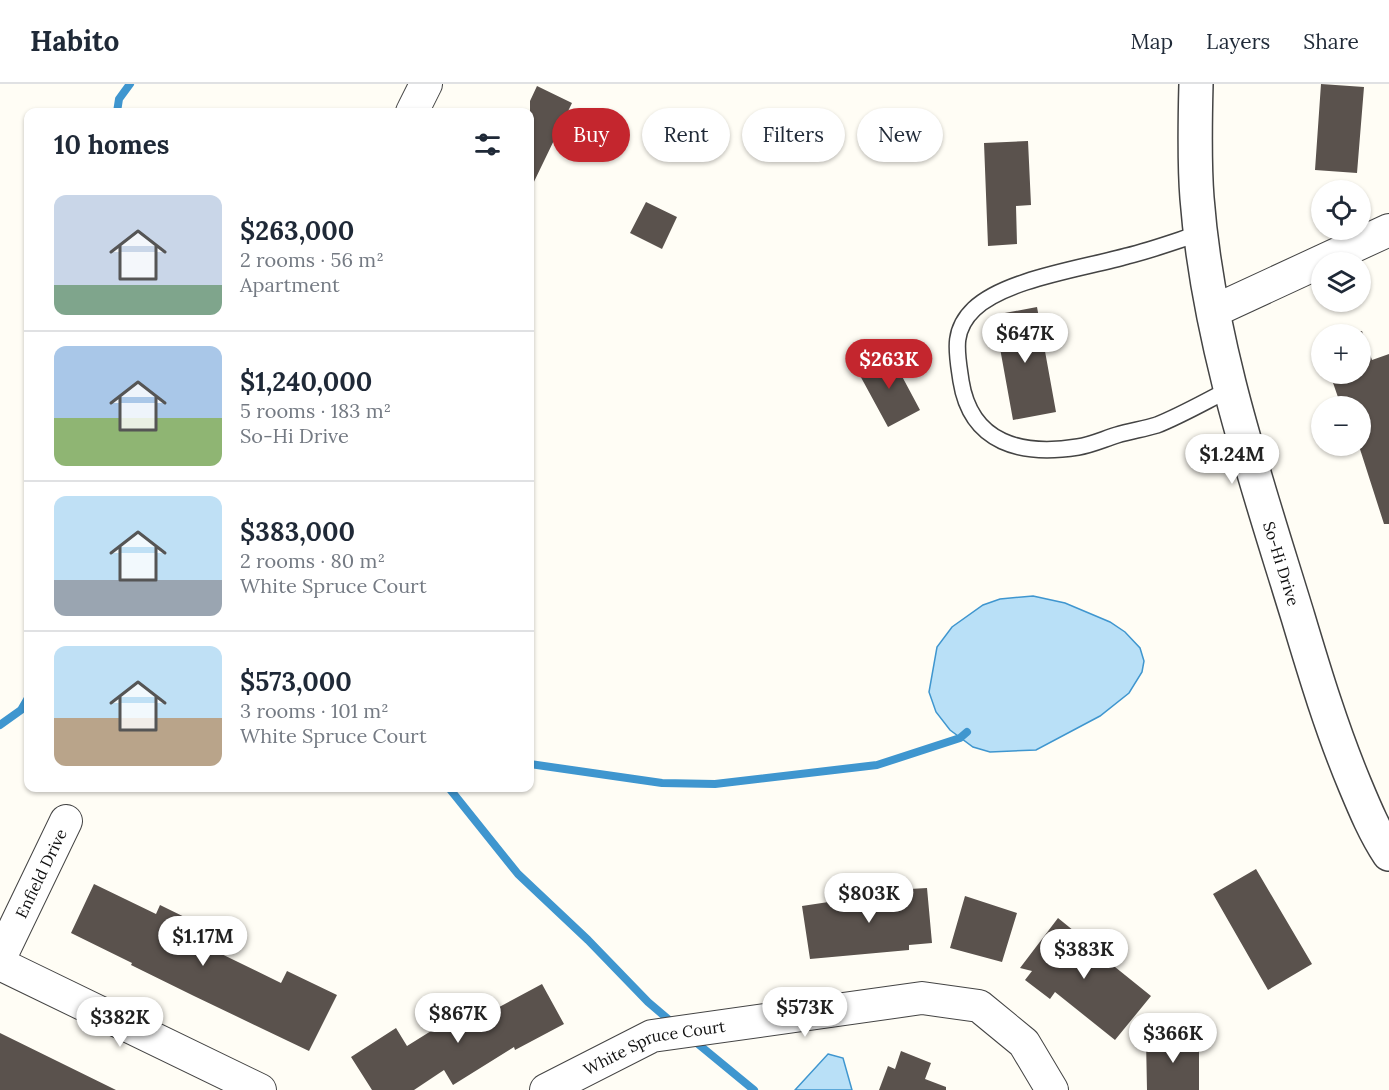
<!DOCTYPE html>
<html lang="en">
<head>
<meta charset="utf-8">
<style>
	:root { --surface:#fff; --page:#f6f6f7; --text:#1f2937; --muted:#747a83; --line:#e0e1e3; --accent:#c4262e }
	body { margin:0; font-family:Lora,serif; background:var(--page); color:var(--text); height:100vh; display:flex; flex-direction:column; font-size:22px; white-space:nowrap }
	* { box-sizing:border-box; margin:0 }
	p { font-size:20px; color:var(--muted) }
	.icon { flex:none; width:33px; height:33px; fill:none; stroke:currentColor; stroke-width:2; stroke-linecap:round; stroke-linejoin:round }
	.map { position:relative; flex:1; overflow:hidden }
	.details { position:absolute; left:24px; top:24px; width:510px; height:684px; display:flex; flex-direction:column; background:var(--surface); border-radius:12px; box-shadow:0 2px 4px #0004 }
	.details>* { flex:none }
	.top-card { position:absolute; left:552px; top:24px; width:570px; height:54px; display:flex; gap:12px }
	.controls { position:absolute; left:1311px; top:96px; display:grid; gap:12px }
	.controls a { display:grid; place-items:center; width:60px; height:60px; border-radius:50%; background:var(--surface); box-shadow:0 2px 4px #0004; font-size:30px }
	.price { position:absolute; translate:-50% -51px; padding:0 14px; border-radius:21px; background:#fff; color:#222; font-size:20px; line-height:39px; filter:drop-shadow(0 2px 3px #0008) }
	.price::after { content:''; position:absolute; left:50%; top:36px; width:18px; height:14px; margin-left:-9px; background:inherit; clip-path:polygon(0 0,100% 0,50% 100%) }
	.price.active { background:var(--accent); color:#fff }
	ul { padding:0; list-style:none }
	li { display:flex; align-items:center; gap:18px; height:150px; padding:0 30px }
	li+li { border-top:2px solid var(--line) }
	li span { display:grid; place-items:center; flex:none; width:168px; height:120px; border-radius:12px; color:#555 }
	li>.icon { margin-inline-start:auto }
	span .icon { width:72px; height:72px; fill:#fffc; stroke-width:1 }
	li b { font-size:26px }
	h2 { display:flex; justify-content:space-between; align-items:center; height:72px; padding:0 30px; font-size:26px }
	.chip { padding:0 21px; border-radius:27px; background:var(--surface); box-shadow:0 2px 4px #0004; font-size:21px; line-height:54px }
	.chip.active { background:var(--accent); color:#fff }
	header { display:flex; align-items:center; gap:36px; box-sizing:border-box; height:84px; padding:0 30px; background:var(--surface); border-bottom:2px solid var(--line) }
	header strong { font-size:28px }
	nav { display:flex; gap:33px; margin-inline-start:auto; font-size:21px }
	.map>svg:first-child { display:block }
	.water { fill:#b9e0f7; stroke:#3f96cf; stroke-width:1.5 }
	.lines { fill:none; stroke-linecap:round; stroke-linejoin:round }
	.stream { stroke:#3f96cf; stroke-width:8 }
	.building { fill:#5a524d }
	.service-casing { stroke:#444; stroke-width:18 }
	.minor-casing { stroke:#444; stroke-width:34 }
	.tertiary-casing { stroke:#444; stroke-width:36 }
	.service { stroke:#fff; stroke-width:15 }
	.minor { stroke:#fff; stroke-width:32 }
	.tertiary { stroke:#fff; stroke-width:33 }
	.labels { text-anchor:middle; stroke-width:6; stroke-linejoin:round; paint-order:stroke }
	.street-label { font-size:16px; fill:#111; stroke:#fff }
</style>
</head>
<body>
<header>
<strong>Habito</strong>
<nav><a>Map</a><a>Layers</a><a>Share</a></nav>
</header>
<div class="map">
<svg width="1389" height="1006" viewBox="0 0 1389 1006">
	<rect width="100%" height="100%" fill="#fffdf5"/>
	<path class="water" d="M 1033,512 L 1065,519 L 1110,538 L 1125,548 L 1140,564 L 1144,577 L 1142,588 L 1129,609 L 1100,632 L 1036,666 L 990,668 L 973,663 L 950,646 L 936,628 L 929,608 L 937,563 L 952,543 L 983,521 L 1000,515 Z
		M 828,970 L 843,974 L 852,1006 L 795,1006 Z"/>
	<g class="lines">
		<path class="stream" d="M 117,28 L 119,15 L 130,0
			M 0,641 L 21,626 L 28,614
			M 530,680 L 662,699 L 715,700 L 877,681 L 960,654 L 967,648
			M 449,704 L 518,790 L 588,856 L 648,918 L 675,941
			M 692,955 L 754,1006"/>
	</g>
	<path class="building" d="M 1321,0 L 1364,3 L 1357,89 L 1315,86 Z
		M 537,2 L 572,19 L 530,106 L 530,17 Z
		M 1028,57 L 1031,121 L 1016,122 L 1017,160 L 988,162 L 984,59 Z
		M 646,118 L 677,133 L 662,165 L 630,149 Z
		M 1037,223 L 1056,328 L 1013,336 L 994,231 Z
		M 1362,247 L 1372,276 L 1389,270 L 1389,440 L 1384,440 L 1359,362 L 1360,322 L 1341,322 L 1330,290 L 1360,290 L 1360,250 L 1351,250 Z
		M 889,268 L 920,326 L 888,343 L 857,286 Z
		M 1256,785 L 1312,880 L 1268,906 L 1213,810 Z
		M 94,800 L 156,830 L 160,821 L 211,846 L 203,861 L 281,899 L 287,887 L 337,911 L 309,967 L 194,912 L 131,881 L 132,879 L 71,849 Z
		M 927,804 L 932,859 L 909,861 L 909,866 L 810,875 L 802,822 L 875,811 L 875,807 Z
		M 965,812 L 1017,829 L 1002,878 L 950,864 Z
		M 1058,834 L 1090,860 L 1089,862 L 1151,912 L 1115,956 L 1055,908 L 1050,915 L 1025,896 L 1032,887 L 1020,884 Z
		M 542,900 L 564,940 L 515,966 L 514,963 L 453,1001 L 444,986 L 414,1006 L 372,1006 L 351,973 L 396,944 L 407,962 L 468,924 L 475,936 Z
		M 0,949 L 116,1006 L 0,1006 Z
		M 1146,955 L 1199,955 L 1199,1006 L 1147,1006 Z
		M 901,967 L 931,979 L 925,995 L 946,1003 L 946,1006 L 879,1006 L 888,982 L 895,985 Z"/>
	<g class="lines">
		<defs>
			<path id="service" d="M 1201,149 C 1176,157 1152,166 1127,172 C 1085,184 1005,195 974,225 C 951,247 957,269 961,297 C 971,360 1022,372 1078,363 C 1091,361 1104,355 1117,351 C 1130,347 1144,345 1157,341 C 1182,331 1206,317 1230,305"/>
			<g id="minor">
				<path d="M 412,28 L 426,0"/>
				<path d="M 1214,227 L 1389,146"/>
				<path id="s1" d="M 0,874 L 66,737"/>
				<path d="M 0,880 L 260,1006"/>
				<path id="s2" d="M 546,1006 L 652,952 L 922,914 L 979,922 L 1024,959 L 1052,1006"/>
			</g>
			<g id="tertiary">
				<path id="s3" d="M 1196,0 C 1195,38 1194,76 1197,114 C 1208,257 1256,396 1298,533 C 1315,590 1332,646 1355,701 C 1365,725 1375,749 1389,770"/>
			</g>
		</defs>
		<use href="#service" class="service-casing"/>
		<use href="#minor" class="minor-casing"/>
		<use href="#tertiary" class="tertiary-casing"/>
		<use href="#service" class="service"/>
		<use href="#minor" class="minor"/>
		<use href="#tertiary" class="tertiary"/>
	</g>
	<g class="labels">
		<g class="street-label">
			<text dy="6" stroke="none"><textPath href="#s3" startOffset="490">So-Hi Drive</textPath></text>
			<text dy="6" stroke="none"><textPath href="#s1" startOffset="94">Enfield Drive</textPath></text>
			<text dy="6" stroke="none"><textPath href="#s2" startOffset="118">White Spruce Court</textPath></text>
		</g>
	</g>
</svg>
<div class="controls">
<a><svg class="icon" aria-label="locate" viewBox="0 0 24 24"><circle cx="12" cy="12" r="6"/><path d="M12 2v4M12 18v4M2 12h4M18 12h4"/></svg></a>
<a><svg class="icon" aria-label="layers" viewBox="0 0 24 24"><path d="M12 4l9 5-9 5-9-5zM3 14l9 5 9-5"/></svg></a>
<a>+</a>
<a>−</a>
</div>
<b class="price" style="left:1025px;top:280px">$647K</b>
<b class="price active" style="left:889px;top:306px">$263K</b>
<b class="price" style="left:1232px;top:401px">$1.24M</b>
<b class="price" style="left:869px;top:840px">$803K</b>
<b class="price" style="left:203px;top:883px">$1.17M</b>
<b class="price" style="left:1084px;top:896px">$383K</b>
<b class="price" style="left:805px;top:954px">$573K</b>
<b class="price" style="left:458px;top:960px">$867K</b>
<b class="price" style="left:120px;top:964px">$382K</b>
<b class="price" style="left:1173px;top:980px">$366K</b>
<div class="top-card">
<a class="chip active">Buy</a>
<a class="chip">Rent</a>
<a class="chip">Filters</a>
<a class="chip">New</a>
</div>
<section class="details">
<h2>10 homes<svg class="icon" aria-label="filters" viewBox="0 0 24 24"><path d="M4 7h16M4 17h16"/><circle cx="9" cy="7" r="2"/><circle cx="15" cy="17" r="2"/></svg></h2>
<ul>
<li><span style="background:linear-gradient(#c9d6e8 75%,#7fa58c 0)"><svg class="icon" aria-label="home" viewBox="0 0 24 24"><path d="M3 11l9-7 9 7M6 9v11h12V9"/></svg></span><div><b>$263,000</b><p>2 rooms · 56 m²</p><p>Apartment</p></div></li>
<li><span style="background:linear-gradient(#a9c7e8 60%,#8fb573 0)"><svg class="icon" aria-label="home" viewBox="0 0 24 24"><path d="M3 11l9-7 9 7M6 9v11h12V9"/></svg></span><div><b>$1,240,000</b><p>5 rooms · 183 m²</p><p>So-Hi Drive</p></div></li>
<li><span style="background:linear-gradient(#bfe0f5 70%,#9aa5b1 0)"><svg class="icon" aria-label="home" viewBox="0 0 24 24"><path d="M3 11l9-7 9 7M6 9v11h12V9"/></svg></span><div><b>$383,000</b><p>2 rooms · 80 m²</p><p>White Spruce Court</p></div></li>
<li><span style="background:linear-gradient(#bfe0f5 60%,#b9a48a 0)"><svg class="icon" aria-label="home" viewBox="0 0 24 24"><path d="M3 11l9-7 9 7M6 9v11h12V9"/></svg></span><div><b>$573,000</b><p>3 rooms · 101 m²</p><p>White Spruce Court</p></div></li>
</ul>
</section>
</div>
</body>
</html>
